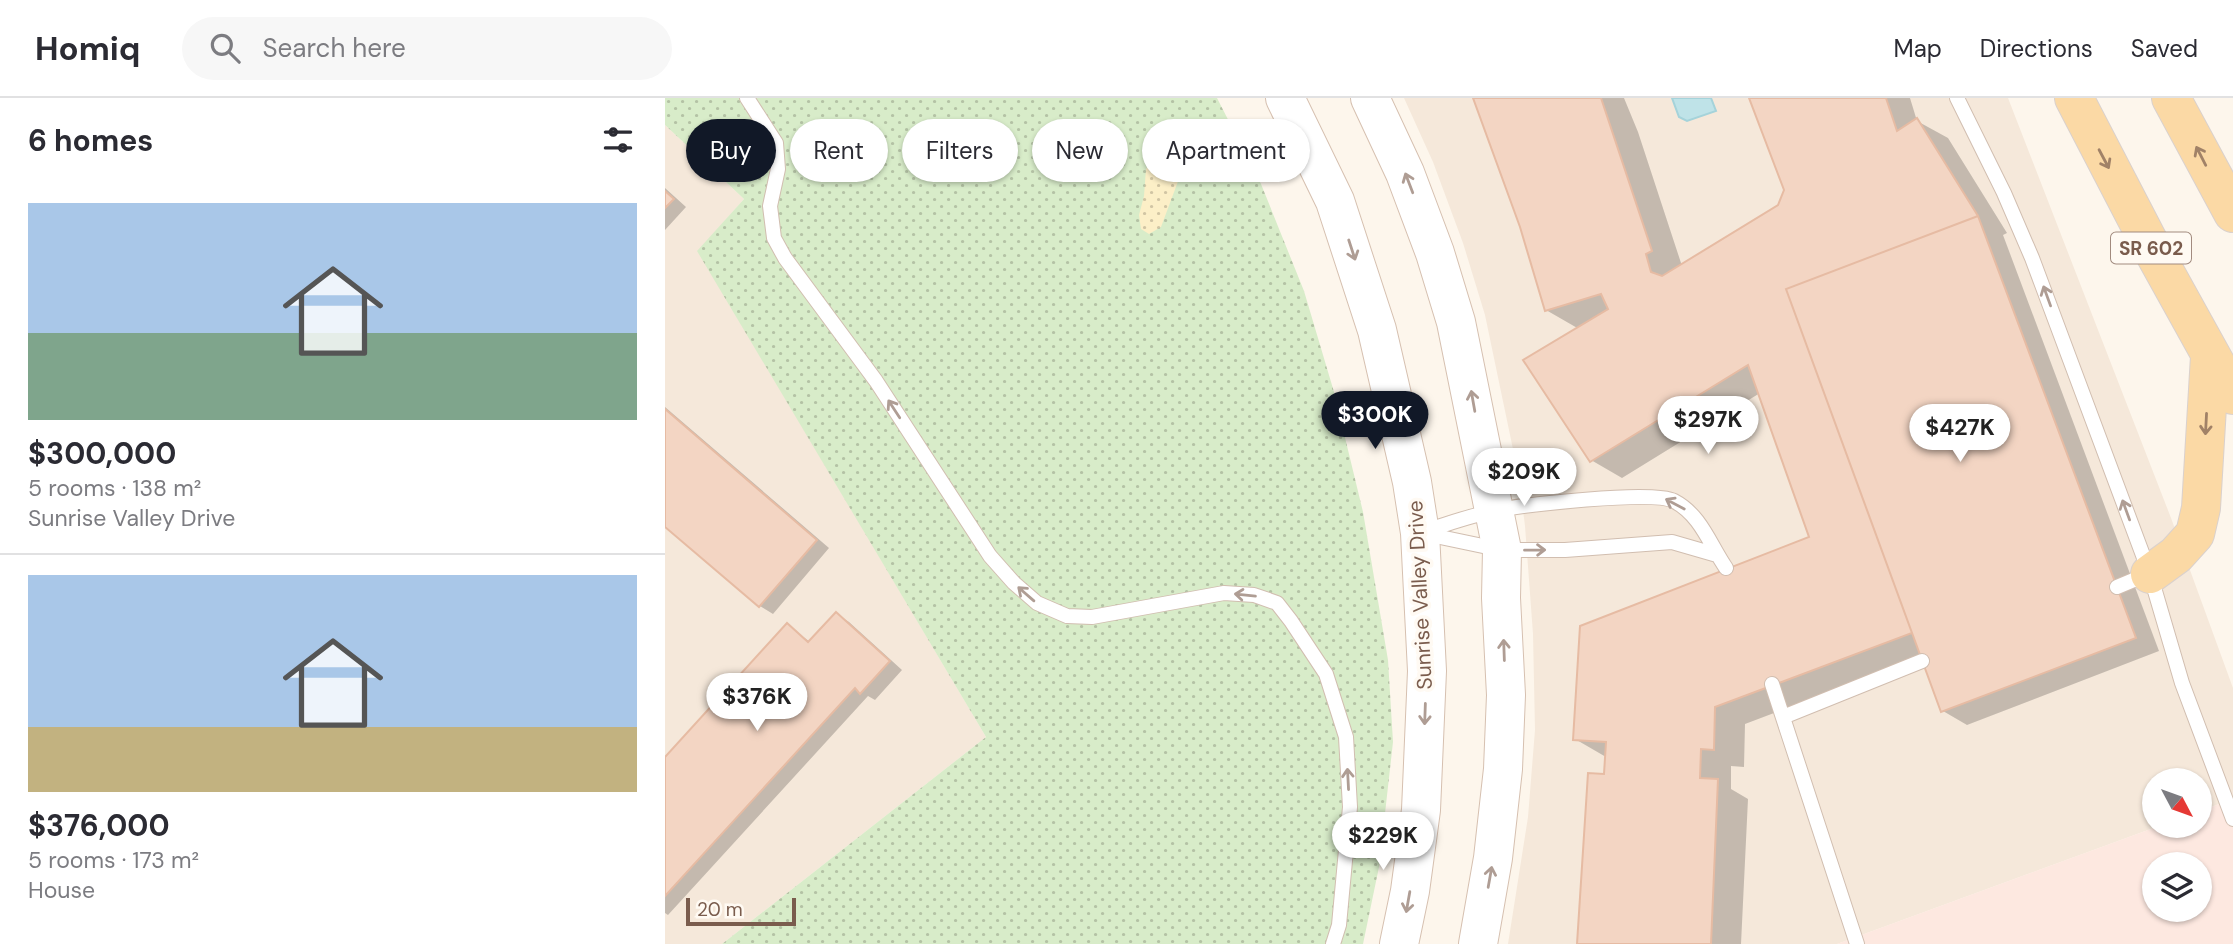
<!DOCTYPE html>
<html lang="en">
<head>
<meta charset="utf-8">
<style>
	:root { --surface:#fff; --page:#f7f7f7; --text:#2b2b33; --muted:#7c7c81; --line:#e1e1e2; --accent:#111827 }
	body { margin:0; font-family:"DM Sans",sans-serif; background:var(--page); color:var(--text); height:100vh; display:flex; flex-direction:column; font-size:26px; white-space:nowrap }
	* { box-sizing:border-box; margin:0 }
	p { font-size:23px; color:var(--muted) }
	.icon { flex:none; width:38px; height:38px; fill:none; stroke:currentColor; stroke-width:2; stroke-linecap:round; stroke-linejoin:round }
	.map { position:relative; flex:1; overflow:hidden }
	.drawer { display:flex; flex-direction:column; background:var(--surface); width:665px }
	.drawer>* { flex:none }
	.guide { position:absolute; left:21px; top:21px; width:665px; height:63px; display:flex; gap:14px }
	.needle { width:46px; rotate:131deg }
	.buttons { position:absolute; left:1477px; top:670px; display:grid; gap:14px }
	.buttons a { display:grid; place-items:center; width:70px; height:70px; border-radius:50%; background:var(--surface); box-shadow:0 2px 5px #0004; font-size:35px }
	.scale { position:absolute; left:21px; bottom:18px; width:110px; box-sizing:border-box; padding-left:7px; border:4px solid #7a5c4d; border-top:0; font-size:19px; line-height:24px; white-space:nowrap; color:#7a5c4d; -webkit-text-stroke:5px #fffaf3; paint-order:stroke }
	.price { position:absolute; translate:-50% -60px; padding:0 16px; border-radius:24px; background:#fff; color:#222; font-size:23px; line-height:46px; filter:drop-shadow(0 2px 4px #0008) }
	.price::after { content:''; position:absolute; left:50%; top:42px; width:21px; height:16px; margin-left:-10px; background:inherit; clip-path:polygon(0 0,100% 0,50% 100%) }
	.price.current { background:var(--accent); color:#fff }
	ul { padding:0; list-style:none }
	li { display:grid; align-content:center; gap:14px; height:371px; padding:0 28px }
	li+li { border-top:2px solid var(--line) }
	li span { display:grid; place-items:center; height:217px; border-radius:0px; color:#555 }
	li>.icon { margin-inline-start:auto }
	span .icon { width:126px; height:126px; fill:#fffc; stroke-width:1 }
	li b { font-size:30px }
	h2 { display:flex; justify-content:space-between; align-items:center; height:84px; padding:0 28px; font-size:30px }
	.tag { padding:0 24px; border-radius:32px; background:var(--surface); box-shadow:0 2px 5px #0004; font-size:24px; line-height:63px }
	.tag.current { background:var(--accent); color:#fff }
	header { display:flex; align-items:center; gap:42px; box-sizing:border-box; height:98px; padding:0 35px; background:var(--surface); border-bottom:2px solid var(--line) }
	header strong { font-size:33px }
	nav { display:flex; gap:38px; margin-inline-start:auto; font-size:24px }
	.search { width:490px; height:63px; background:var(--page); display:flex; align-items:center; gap:18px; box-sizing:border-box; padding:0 24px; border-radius:38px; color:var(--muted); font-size:26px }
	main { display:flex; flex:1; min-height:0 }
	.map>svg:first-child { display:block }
	.residential { fill:#f5e8da }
	.commercial { fill:#fde8e0; fill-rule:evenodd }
	.grass { fill:url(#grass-dots) }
	.sand { fill:url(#sand-dots) }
	.water { fill:#bfe3e8; stroke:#a5d3da; stroke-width:2 }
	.shadow { fill:#0003 }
	.building { fill:#f3d5c3; stroke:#e6bba3; stroke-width:2 }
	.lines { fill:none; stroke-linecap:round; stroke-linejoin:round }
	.lane-casing { stroke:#d1beb0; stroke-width:16 }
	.secondary-casing { stroke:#d6c0b0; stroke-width:40 }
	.primary-casing { stroke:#dad1cd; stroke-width:40 }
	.lane { stroke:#fff; stroke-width:14 }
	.secondary { stroke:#fff; stroke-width:38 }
	.primary { stroke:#fbd9a5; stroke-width:38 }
	.oneway { stroke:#a18267 }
	.oneway2 { stroke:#af9d94 }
	.labels { text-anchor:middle; stroke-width:7; stroke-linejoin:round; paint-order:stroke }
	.shield { fill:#fffaf3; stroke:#a28b7f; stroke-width:2 }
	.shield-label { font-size:19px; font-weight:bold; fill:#7a5c4d }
	.street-label { font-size:21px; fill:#7a5c4d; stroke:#fffaf3 }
</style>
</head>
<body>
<header>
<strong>Homiq</strong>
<div class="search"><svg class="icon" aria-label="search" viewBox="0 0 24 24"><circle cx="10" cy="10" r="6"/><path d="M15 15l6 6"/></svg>Search here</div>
<nav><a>Map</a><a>Directions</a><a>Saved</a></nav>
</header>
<main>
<section class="drawer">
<h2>6 homes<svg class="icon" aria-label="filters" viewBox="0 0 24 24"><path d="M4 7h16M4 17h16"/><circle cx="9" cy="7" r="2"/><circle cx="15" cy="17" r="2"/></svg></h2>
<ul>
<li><span style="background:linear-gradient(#a9c7e8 60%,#7fa58c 0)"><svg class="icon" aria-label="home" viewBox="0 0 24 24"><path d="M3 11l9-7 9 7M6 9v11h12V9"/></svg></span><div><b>$300,000</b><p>5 rooms · 138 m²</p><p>Sunrise Valley Drive</p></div></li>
<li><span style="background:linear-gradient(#a9c7e8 70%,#c2b280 0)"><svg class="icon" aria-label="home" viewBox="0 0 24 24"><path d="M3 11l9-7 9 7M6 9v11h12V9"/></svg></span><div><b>$376,000</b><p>5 rooms · 173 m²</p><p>House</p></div></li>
</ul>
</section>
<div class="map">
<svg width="1568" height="846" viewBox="0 0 1568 846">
	<defs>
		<pattern id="grass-dots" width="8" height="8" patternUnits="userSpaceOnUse" patternTransform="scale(1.75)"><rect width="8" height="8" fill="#d8ecc9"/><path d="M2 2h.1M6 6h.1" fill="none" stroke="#b4c2a5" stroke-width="1.8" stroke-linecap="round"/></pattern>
		<pattern id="sand-dots" width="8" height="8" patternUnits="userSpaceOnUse" patternTransform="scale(1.75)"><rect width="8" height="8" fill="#fcefc7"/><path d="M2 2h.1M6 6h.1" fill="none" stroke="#d1c5a4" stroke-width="1.8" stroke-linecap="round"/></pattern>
	</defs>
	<rect width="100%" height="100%" fill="#fdf6ec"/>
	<path class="residential" d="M 739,0 L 1343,0 L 1506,420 L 1568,590 L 1568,701 L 1535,713 L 1535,682 L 1489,682 L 1489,728 L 1494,728 L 1172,846 L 843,846 L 863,719 L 870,632 L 868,536 L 860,428 L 854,380 L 820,217 L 798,145 L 768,64 Z
		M 0,27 L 79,101 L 33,153 L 321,639 L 57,846 L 0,846 Z"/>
	<path class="commercial" d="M 1568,701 L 1568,846 L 1172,846 L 1494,728 L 1535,728 L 1535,713 ZM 1489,766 L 1535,766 L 1535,812 L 1489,812 Z"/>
	<path class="grass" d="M 0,0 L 552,0 L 596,86 L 639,193 L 669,294 L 698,414 L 723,562 L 728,644 L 714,769 L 698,846 L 57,846 L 321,639 L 32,153 L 79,101 L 0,27 Z"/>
	<path class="sand" d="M 499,59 L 509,65 L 515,78 L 496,129 L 484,136 L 476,131 L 474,117 L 479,98 L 481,71 L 487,64 Z"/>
	<path class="water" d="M 1007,0 L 1046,0 L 1051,13 L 1022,23 L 1014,19 Z"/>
	<path class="shadow" d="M 809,0 L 959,0 L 973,34 L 1017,168 L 1115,108 L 1121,92 L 1086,0 L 1245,0 L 1252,23 L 1283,40 L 1342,135 L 1338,137 L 1494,553 L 1302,627 L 1278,613 L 1258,559 L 1080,626 L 1079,669 L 1066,668 L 1066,691 L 1083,701 L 1076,846 L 914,846 L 941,678 L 941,659 L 910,641 L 1147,440 L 1095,295 L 957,380 L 926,362 L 914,231 L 881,212 L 856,128 Z
		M 0,90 L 21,109 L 0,132 Z
		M 0,309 L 164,450 L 108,516 L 95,508 L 0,426 Z
		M 171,516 L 184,524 L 237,572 L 210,602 L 203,598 L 3,817 L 0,815 L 0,661 L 122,527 L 145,544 Z"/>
	<path class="building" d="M 808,0 L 936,0 L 987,153 L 981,156 L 986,174 L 997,178 L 1113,107 L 1119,92 L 1084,0 L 1221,0 L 1232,33 L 1252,20 L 1313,118 L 1121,191 L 1247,535 L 1050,609 L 1049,652 L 1036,651 L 1035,680 L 1053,681 L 1046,846 L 912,846 L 923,675 L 939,676 L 941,644 L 908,642 L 915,528 L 1144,439 L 1083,267 L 925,364 L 858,262 L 943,211 L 936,196 L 880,213 L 855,129 Z
		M 0,93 L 9,101 L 0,110 Z
		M 1313,118 L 1471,540 L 1276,614 L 1121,191 Z
		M 0,311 L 152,442 L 94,509 L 0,429 Z
		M 171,514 L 225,563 L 195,596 L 190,590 L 0,798 L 0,659 L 122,525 L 143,544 Z"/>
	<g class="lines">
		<defs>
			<path id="lane" d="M 82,0 L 111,45 L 113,71 L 105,108 L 109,140 L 120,160 L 211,283 L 325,458 L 349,485 L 372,505 L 402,518 L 427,519 L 559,495 L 589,497 L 612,505 L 626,523 L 661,576 L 681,639 L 685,709 L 674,827 L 668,846
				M 1292,0 L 1339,95 L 1367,160 L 1485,476 L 1517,585 L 1568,721
				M 756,434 C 780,427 804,418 828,413 C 857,407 987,392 1009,403 C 1036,417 1045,447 1061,470
				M 756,435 L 837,452 L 900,452 L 1007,444 L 1052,457
				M 1452,489 L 1483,476
				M 1107,586 L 1192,846
				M 1118,619 L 1257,563"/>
			<path id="secondary" d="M 620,0 L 670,103 L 712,232 L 747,384 L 755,435 L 762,573 L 756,712 L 745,793 L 734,846
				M 705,0 L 740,75 L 770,155 L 791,224 L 837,452 L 836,500 L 841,597 L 838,671 L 828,760 L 813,846"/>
			<path id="primary" d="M 1409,0 L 1491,158 L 1568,297
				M 1506,0 L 1568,115
				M 1485,476 L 1511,457 L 1530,436 L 1536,410 L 1545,258"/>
		</defs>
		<use href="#lane" class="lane-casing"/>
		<use href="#secondary" class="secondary-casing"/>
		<use href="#primary" class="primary-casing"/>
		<use href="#lane" class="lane"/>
		<use href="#secondary" class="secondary"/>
		<use href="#primary" class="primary"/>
	</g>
	<defs><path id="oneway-shaft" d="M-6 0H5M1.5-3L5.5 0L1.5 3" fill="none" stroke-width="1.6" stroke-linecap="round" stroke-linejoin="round" transform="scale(1.75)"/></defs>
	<g class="oneway">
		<use href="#oneway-shaft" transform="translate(1536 58) rotate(-117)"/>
		<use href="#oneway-shaft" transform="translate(1439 61) rotate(62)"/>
		<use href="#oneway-shaft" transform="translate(1541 326) rotate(93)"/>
	</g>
	<g class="oneway2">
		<use href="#oneway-shaft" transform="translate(744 85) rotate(-111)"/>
		<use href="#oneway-shaft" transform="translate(687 152) rotate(72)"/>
		<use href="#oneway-shaft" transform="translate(1382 198) rotate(-110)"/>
		<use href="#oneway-shaft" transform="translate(808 303) rotate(-100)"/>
		<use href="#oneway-shaft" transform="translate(229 311) rotate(-123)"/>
		<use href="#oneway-shaft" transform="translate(1010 406) rotate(-152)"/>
		<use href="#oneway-shaft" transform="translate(1461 412) rotate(-110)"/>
		<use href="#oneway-shaft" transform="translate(870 452) rotate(-1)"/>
		<use href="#oneway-shaft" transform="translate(361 496) rotate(-139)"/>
		<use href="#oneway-shaft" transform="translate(580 497) rotate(-174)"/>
		<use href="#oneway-shaft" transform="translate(839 552) rotate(-92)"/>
		<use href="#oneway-shaft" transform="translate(760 616) rotate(92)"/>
		<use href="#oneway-shaft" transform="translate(683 681) rotate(-93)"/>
		<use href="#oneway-shaft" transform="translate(825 779) rotate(-80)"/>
		<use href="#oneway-shaft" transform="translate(743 804) rotate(100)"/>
	</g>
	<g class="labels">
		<rect class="shield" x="1446" y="134.5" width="80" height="31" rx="5"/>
		<g class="shield-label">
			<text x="1486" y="157">SR 602</text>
		</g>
		<g class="street-label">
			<text transform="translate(755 497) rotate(-93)" y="7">Sunrise Valley Drive</text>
		</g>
	</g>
</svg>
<div class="buttons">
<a><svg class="needle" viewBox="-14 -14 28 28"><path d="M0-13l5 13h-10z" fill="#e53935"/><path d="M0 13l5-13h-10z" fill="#7c7c81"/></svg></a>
<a><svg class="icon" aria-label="layers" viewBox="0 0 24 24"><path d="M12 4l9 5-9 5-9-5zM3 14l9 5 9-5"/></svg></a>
</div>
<div class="scale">20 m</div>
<b class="price current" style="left:710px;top:353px">$300K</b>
<b class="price" style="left:1043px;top:358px">$297K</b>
<b class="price" style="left:1295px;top:366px">$427K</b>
<b class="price" style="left:859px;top:410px">$209K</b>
<b class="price" style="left:92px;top:635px">$376K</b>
<b class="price" style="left:718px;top:774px">$229K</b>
<div class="guide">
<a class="tag current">Buy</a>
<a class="tag">Rent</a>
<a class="tag">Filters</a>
<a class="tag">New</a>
<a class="tag">Apartment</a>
</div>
</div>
</main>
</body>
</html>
